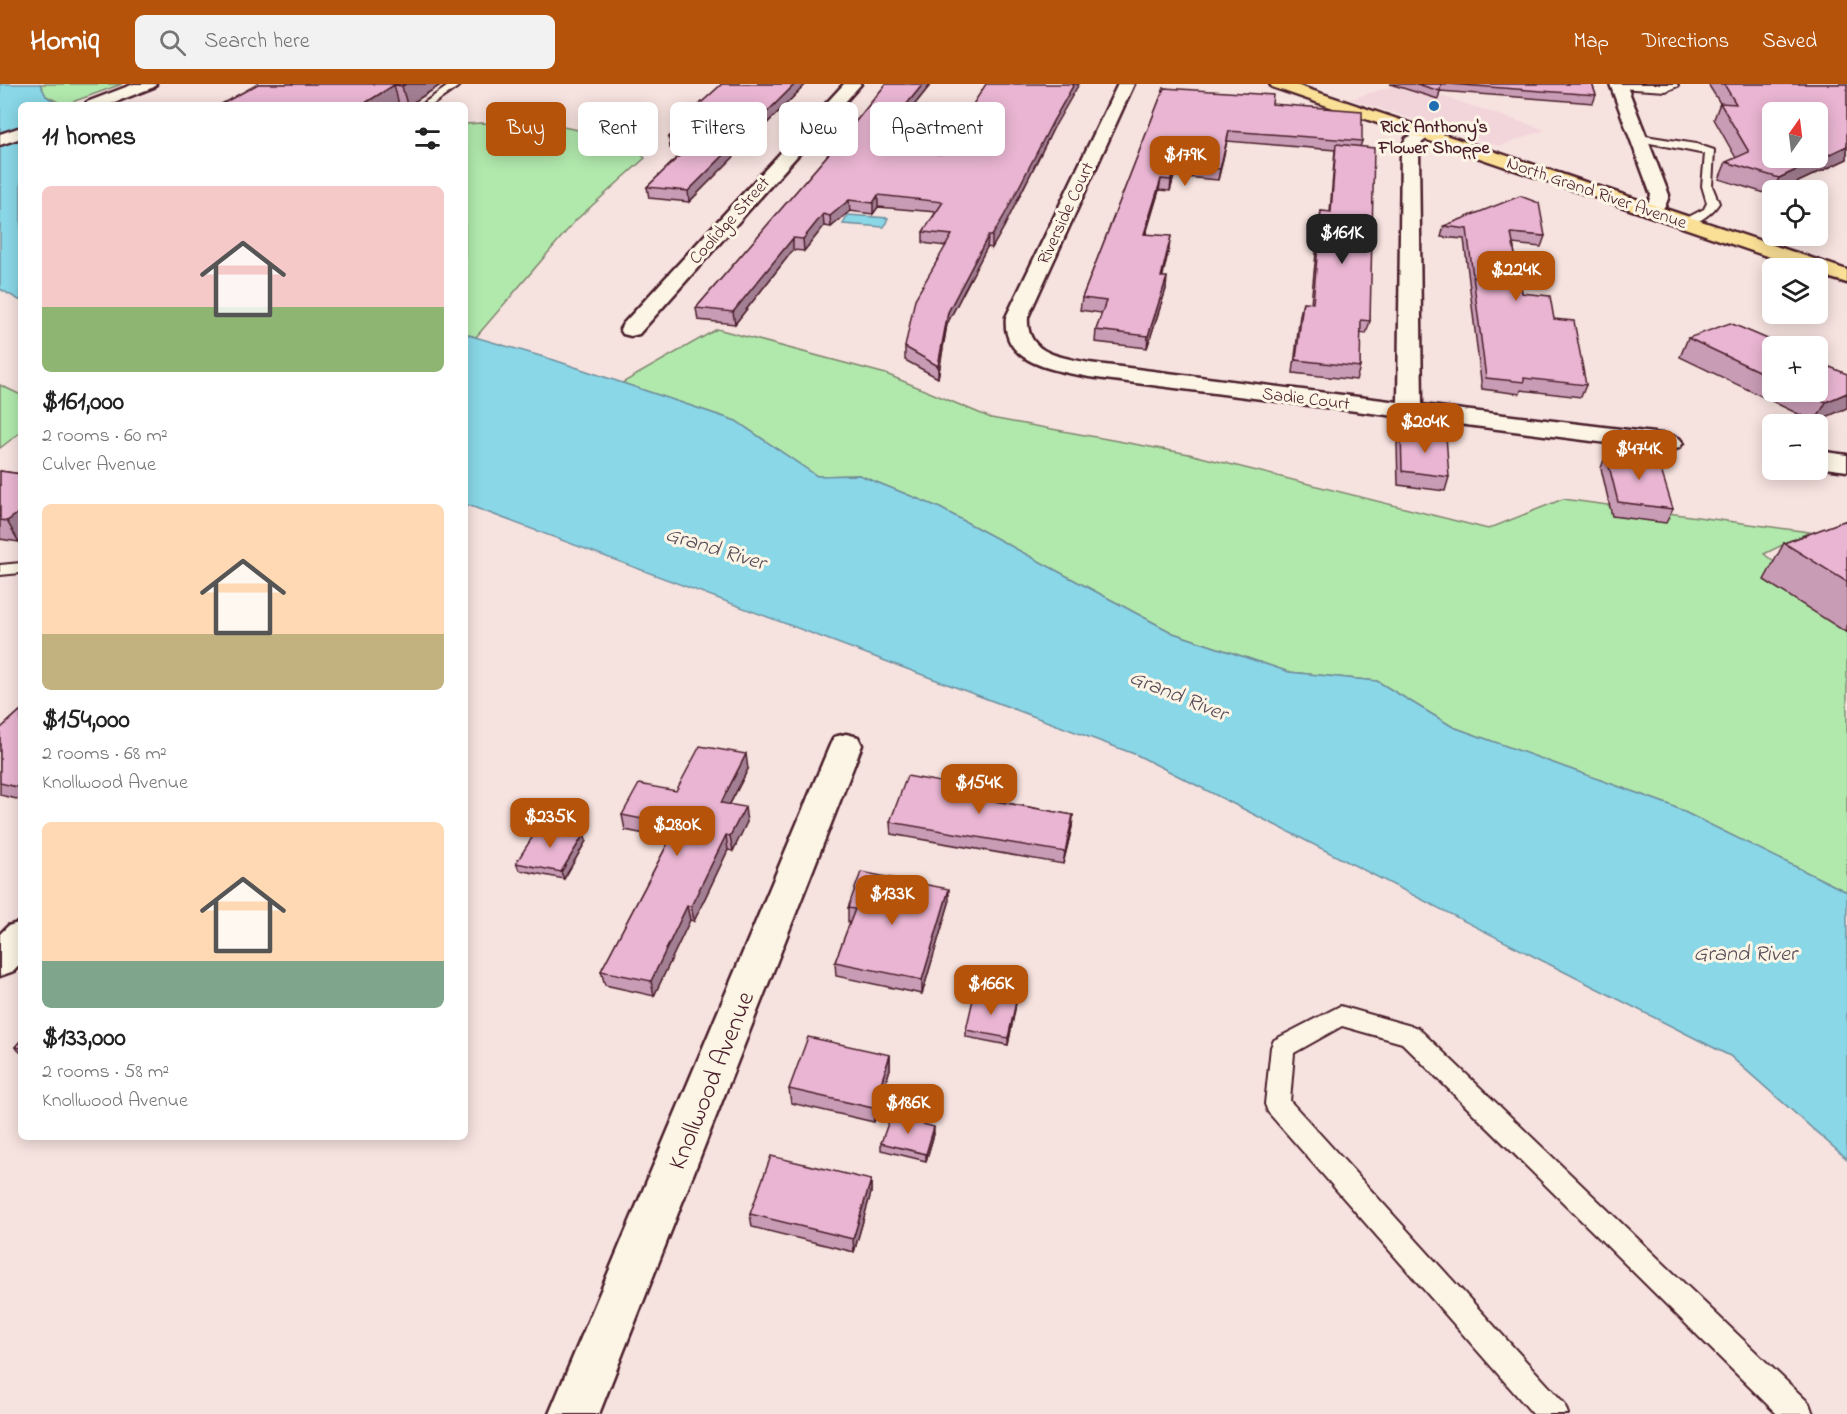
<!DOCTYPE html>
<html lang="en">
<head>
<meta charset="utf-8">
<style>
	:root { --surface:#fff; --page:#f2f2f2; --text:#222; --muted:#767676; --accent:#b45309 }
	body { margin:0; font-family:"Indie Flower",sans-serif; background:var(--page); color:var(--text); height:100vh; display:flex; flex-direction:column; font-size:22px; white-space:nowrap }
	* { box-sizing:border-box; margin:0 }
	p { font-size:20px; color:var(--muted) }
	.icon { flex:none; width:33px; height:33px; fill:none; stroke:currentColor; stroke-width:2; stroke-linecap:round; stroke-linejoin:round }
	.map { position:relative; flex:1; overflow:hidden }
	.details { position:absolute; left:18px; top:18px; width:450px; height:1038px; display:flex; flex-direction:column; background:var(--surface); border-radius:9px; box-shadow:0 3px 15px #0003 }
	.details>* { flex:none }
	.top-card { position:absolute; left:486px; top:18px; width:570px; height:54px; display:flex; gap:12px }
	.needle { width:39px; rotate:14deg }
	.fabs { position:absolute; left:1762px; top:18px; display:grid; gap:12px }
	.fabs a { display:grid; place-items:center; width:66px; height:66px; border-radius:9px; background:var(--surface); box-shadow:0 3px 15px #0003; font-size:30px }
	.price { position:absolute; translate:-50% -51px; padding:0 14px; border-radius:12px; background:var(--accent); color:#fff; font-size:20px; line-height:39px; filter:drop-shadow(0 2px 3px #0008) }
	.price::after { content:''; position:absolute; left:50%; top:36px; width:18px; height:14px; margin-left:-9px; background:inherit; clip-path:polygon(0 0,100% 0,50% 100%) }
	.price.current { background:#222; color:#fff }
	ul { padding:0; list-style:none }
	li { display:grid; align-content:center; gap:12px; height:318px; padding:0 24px }
	li span { display:grid; place-items:center; height:186px; border-radius:9px; color:#555 }
	li>.icon { margin-inline-start:auto }
	span .icon { width:108px; height:108px; fill:#fffc; stroke-width:1 }
	li b { font-size:26px }
	h2 { display:flex; justify-content:space-between; align-items:center; height:72px; padding:0 24px; font-size:26px }
	.pill { padding:0 21px; border-radius:9px; background:var(--surface); box-shadow:0 3px 15px #0003; font-size:21px; line-height:54px }
	.pill.current { background:var(--accent); color:#fff }
	header { display:flex; align-items:center; gap:36px; box-sizing:border-box; height:84px; padding:0 30px; background:var(--accent); color:#fff }
	header strong { font-size:28px }
	nav { display:flex; gap:33px; margin-inline-start:auto; font-size:21px }
	.search { width:420px; height:54px; background:var(--page); display:flex; align-items:center; gap:15px; box-sizing:border-box; padding:0 21px; border-radius:9px; color:var(--muted); font-size:22px }
	.map>svg:first-child { display:block }
	.built { fill:#f2d4db }
	.green { fill:#b1e9ad; stroke:#7e846c; stroke-width:1.5 }
	.water { fill:#89d7e7; stroke:#708d9c; stroke-width:1.5 }
	.lines { fill:none; stroke-linecap:round; stroke-linejoin:round }
	.service-casing { stroke:#4a1f2b; stroke-width:4 }
	.minor-casing { stroke:#4a1f2b; stroke-width:5 }
	.tertiary-casing { stroke:#4a1f2b; stroke-width:5 }
	.primary-casing { stroke:#4a1f2b; stroke-width:5 }
	.service { fill:#fcf5e5; fill-rule:evenodd }
	.minor { fill:#fcf5e5; fill-rule:evenodd }
	.tertiary { fill:#fcf5e5; fill-rule:evenodd }
	.primary { fill:#fadf96; fill-rule:evenodd }
	.wall { fill:#c89cb5; stroke:#4a1f2b; stroke-width:1.5 }
	.shaded-wall { fill:#a37f93; stroke:#4a1f2b; stroke-width:1.5 }
	.building { fill:#e9b5d2; stroke:#4a1f2b; stroke-width:1.5; fill-rule:evenodd }
	.poi-dot { fill:#1f6fb2; stroke:#fcf5e5; stroke-width:2 }
	.labels { text-anchor:middle; stroke-width:6; stroke-linejoin:round; paint-order:stroke }
	.far-poi-label { font-size:18px; font-weight:bold; fill:#4a1f2b; stroke:#fcf5e5 }
	.far-street-label { font-size:18px; fill:#4a1f2b; stroke:#fcf5e5 }
	.water-label { font-size:22px; font-style:italic; fill:#5a4d5a; stroke:#fcf5e5 }
	.near-street-label { font-size:26px; fill:#4a1f2b; stroke:#fcf5e5 }
</style>
</head>
<body>
<header>
<strong>Homiq</strong>
<div class="search"><svg class="icon" aria-label="search" viewBox="0 0 24 24"><circle cx="10" cy="10" r="6"/><path d="M15 15l6 6"/></svg>Search here</div>
<nav><a>Map</a><a>Directions</a><a>Saved</a></nav>
</header>
<div class="map">
<svg width="1847" height="1330" viewBox="0 0 1847 1330">
	<rect width="100%" height="100%" fill="#f6e2df"/>
	<filter id="ink" filterUnits="userSpaceOnUse"><feTurbulence type="fractalNoise" baseFrequency=".0167" numOctaves="2"/><feDisplacementMap in="SourceGraphic" scale="12" xChannelSelector="R" yChannelSelector="G"/><feConvolveMatrix kernelMatrix="1 2 1 2 8 2 1 2 1" color-interpolation-filters="sRGB"/></filter>
	<g filter="url(#ink)">
		<path class="built" d="M 1401,0 L 1405,0 L 1545,46 L 1499,62 L 1350,15 Z"/>
		<path class="green" d="M 40,0 L 122,0 L 64,21 L 46,12 Z
			M 481,39 L 558,42 L 624,55 L 645,74 L 576,136 L 476,253 L 465,250 L 465,40 Z
			M 717,245 L 886,290 L 991,334 L 1189,370 L 1488,445 L 1563,415 L 1809,448 L 1764,470 L 1847,536 L 1847,808 L 1670,721 L 1453,643 L 1377,597 L 1289,588 L 1173,549 L 938,423 L 859,391 L 817,392 L 736,337 L 622,299 Z
			M 0,301 L 21,311 L 21,348 L 0,364 Z"/>
		<path class="water" d="M 0,0 L 40,0 L 46,12 L 59,21 L 21,21 L 21,217 L 0,205 Z
			M 848,131 L 888,134 L 884,143 L 843,140 Z
			M 465,250 L 554,276 L 736,337 L 817,392 L 859,391 L 938,423 L 1173,549 L 1289,588 L 1377,597 L 1453,643 L 1670,721 L 1847,808 L 1847,1075 L 1730,972 L 1137,671 L 465,420 Z"/>
		<g class="lines">
			<defs>
				<path id="service" d="M 451,0 L 462,0 L 432,21 L 421,21 Z
					M 1614,0 L 1677,0 L 1678,2 L 1666,7 L 1618,4 Z
					M 1639,51 L 1696,60 L 1714,66 L 1712,102 L 1719,119 C 1712,130 1695,143 1681,140 L 1679,138 L 1704,125 L 1707,119 L 1702,102 L 1705,70 L 1635,56 L 1634,54 Z
					M 21,479 L 21,489 L 0,491 L 0,481 Z
					M 1340,922 L 1418,944 L 1809,1319 L 1813,1330 L 1777,1330 L 1402,959 L 1342,942 L 1294,969 L 1290,1017 L 1564,1319 L 1568,1330 L 1533,1330 L 1268,1028 L 1265,1020 L 1271,963 L 1274,956 Z"/>
				<path id="minor" d="M 844,0 L 861,0 L 639,250 L 631,252 L 623,250 L 620,245 L 623,240 Z
					M 1118,0 L 1134,0 L 1028,233 C 1025,270 1060,273 1089,279 L 1398,318 L 1401,65 L 1406,54 L 1424,45 L 1430,46 L 1433,50 L 1420,60 L 1419,65 L 1422,321 L 1670,351 L 1679,354 L 1683,359 L 1679,364 L 1670,367 L 1089,293 C 1054,286 1001,280 1006,233 Z
					M 1610,0 L 1626,0 L 1669,111 C 1666,124 1658,134 1644,130 L 1642,126 L 1649,117 L 1651,111 Z
					M 1818,367 L 1847,371 L 1847,387 L 1818,383 Z
					M 846,650 L 858,653 L 862,661 L 599,1330 L 549,1330 L 830,661 L 834,653 Z
					M 21,838 L 21,879 L 14,887 L 0,892 L 0,850 L 8,842 Z"/>
				<path id="tertiary" d="M 134,0 L 156,0 L 154,3 L 108,21 L 85,21 L 87,18 Z
					M 21,43 L 21,54 L 0,61 L 0,50 Z"/>
				<path id="primary" d="M 1270,0 L 1293,0 L 1847,186 L 1847,199 L 1818,190 L 1818,184 L 1802,184 L 1272,3 Z"/>
			</defs>
			<use href="#service" class="service-casing"/>
			<use href="#minor" class="minor-casing"/>
			<use href="#tertiary" class="tertiary-casing"/>
			<use href="#primary" class="primary-casing"/>
			<use href="#service" class="service"/>
			<use href="#minor" class="minor"/>
			<use href="#tertiary" class="tertiary"/>
			<use href="#primary" class="primary"/>
		</g>
		<path class="wall" d="M 258,0 L 442,0 L 409,21 L 220,21 Z
			M 722,0 L 806,0 L 689,118 L 649,114 L 647,103 L 686,65 L 670,64 L 669,53 L 691,32 L 691,28 Z
			M 886,0 L 931,0 L 880,64 L 941,70 L 1052,47 L 1004,143 L 992,164 L 987,163 L 947,240 L 938,294 L 905,276 L 905,263 L 946,162 L 923,159 L 923,148 L 936,128 L 878,123 L 873,130 L 850,127 L 831,143 L 824,142 L 804,167 L 793,166 L 735,240 L 698,236 L 696,224 L 844,52 Z
			M 1390,0 L 1592,0 L 1596,11 L 1593,19 L 1440,7 L 1438,15 Z
			M 1708,0 L 1847,0 L 1847,75 L 1781,106 L 1773,106 L 1773,110 L 1771,111 L 1719,95 L 1726,78 L 1736,74 L 1714,35 L 1720,19 Z
			M 1164,4 L 1272,20 L 1362,57 L 1360,63 L 1370,237 L 1366,250 L 1360,249 L 1360,283 L 1356,296 L 1293,289 L 1300,231 L 1303,218 L 1311,219 L 1319,139 L 1321,127 L 1330,128 L 1335,66 L 1227,57 L 1218,96 L 1174,92 L 1170,107 L 1159,106 L 1146,150 L 1169,164 L 1162,193 L 1166,205 L 1147,264 L 1095,258 L 1096,246 L 1102,229 L 1080,226 L 1082,214 Z
			M 1444,142 L 1545,152 L 1541,163 L 1513,160 L 1522,209 L 1554,235 L 1586,301 L 1581,313 L 1521,306 L 1520,310 L 1482,305 L 1464,155 L 1441,153 Z
			M 1688,254 L 1773,262 L 1773,308 L 1818,308 L 1847,290 L 1815,338 L 1680,273 Z
			M 1401,347 L 1449,393 L 1445,407 L 1398,401 L 1397,360 Z
			M 1606,370 L 1673,425 L 1666,439 L 1612,432 L 1601,384 Z
			M 0,387 L 21,390 L 21,456 L 19,458 L 0,455 Z
			M 1847,436 L 1847,549 L 1764,496 L 1784,459 Z
			M 21,626 L 21,716 L 0,711 L 0,645 Z
			M 748,685 L 730,720 L 747,738 L 733,767 L 728,766 L 694,837 L 690,836 L 654,912 L 605,901 L 601,887 L 670,755 L 625,746 L 622,731 Z
			M 996,717 L 1073,731 L 1072,743 L 1063,780 L 891,750 L 890,738 Z
			M 584,750 L 586,757 L 564,795 L 519,786 L 516,779 Z
			M 949,819 L 922,910 L 836,892 L 835,878 L 850,839 L 848,838 L 848,824 Z
			M 1016,918 L 1008,961 L 966,953 L 966,946 Z
			M 21,956 L 21,969 L 15,963 Z
			M 890,971 L 890,985 L 874,1038 L 791,1019 L 789,1005 Z
			M 934,1050 L 926,1077 L 881,1066 L 881,1059 Z
			M 871,1096 L 871,1109 L 854,1168 L 752,1143 L 750,1130 Z"/>
		<path class="shaded-wall" d="M 406,0 L 442,0 L 409,21 L 407,21 L 402,2 Z
			M 795,0 L 806,0 L 689,118 L 688,107 Z
			M 923,0 L 931,0 L 872,74 L 872,63 Z
			M 1074,0 L 1079,0 L 1052,47 L 1004,143 L 992,164 L 992,152 L 1053,37 Z
			M 394,1 L 399,21 L 362,21 Z
			M 1229,47 L 1227,57 L 1218,96 L 1220,85 Z
			M 1847,62 L 1847,75 L 1781,106 L 1773,106 L 1779,94 Z
			M 1175,81 L 1174,92 L 1170,107 L 1171,96 Z
			M 1161,95 L 1159,106 L 1142,161 L 1144,150 Z
			M 878,111 L 878,123 L 873,130 L 873,119 Z
			M 849,116 L 850,127 L 831,143 L 830,132 Z
			M 823,130 L 824,142 L 804,167 L 803,155 Z
			M 988,152 L 987,163 L 947,240 L 938,294 L 938,282 L 948,228 Z
			M 1171,152 L 1169,164 L 1160,205 L 1161,193 Z
			M 793,154 L 793,166 L 735,240 L 733,228 Z
			M 1167,193 L 1166,205 L 1147,264 L 1148,252 Z
			M 1847,309 L 1847,324 L 1815,338 L 1826,318 Z
			M 21,427 L 21,456 L 19,458 L 7,437 Z
			M 746,670 L 748,685 L 723,733 L 721,719 Z
			M 745,723 L 747,738 L 733,767 L 730,752 Z
			M 1073,731 L 1072,743 L 1063,780 L 1065,768 Z
			M 584,750 L 586,757 L 564,795 L 561,788 Z
			M 726,751 L 728,766 L 694,837 L 691,822 Z
			M 949,805 L 949,819 L 922,910 L 922,896 Z
			M 687,822 L 690,836 L 654,912 L 651,897 Z
			M 1016,918 L 1015,926 L 1008,961 L 1008,954 Z
			M 890,971 L 890,985 L 874,1038 L 873,1024 Z
			M 934,1043 L 934,1050 L 926,1077 L 926,1070 Z
			M 871,1096 L 871,1109 L 854,1168 L 853,1155 Z"/>
		<path class="building" d="M 258,0 L 406,0 L 402,2 L 394,1 L 362,21 L 220,21 Z
			M 722,0 L 795,0 L 688,107 L 647,103 L 696,56 L 669,53 L 696,28 L 691,28 Z
			M 886,0 L 923,0 L 872,63 L 941,70 L 986,0 L 1074,0 L 1053,37 L 1004,132 L 992,152 L 988,152 L 948,228 L 938,282 L 905,263 L 915,215 L 952,151 L 923,148 L 943,118 L 878,111 L 873,119 L 849,116 L 830,132 L 823,130 L 803,155 L 793,154 L 733,228 L 696,224 L 844,52 Z
			M 1417,0 L 1441,0 L 1440,7 Z
			M 1448,0 L 1592,0 L 1596,11 Z
			M 1724,0 L 1847,0 L 1847,62 L 1779,94 L 1726,78 L 1749,68 L 1720,19 L 1736,20 ZM 1773,28 L 1818,28 L 1818,74 L 1773,74 Z
			M 1164,4 L 1273,11 L 1272,20 L 1362,27 L 1362,57 L 1229,47 L 1220,85 L 1175,81 L 1171,96 L 1161,95 L 1144,150 L 1171,152 L 1161,193 L 1167,193 L 1148,252 L 1096,246 L 1106,217 L 1082,214 Z
			M 1336,60 L 1374,64 L 1370,237 L 1361,236 L 1360,283 L 1296,276 L 1303,218 L 1313,219 L 1321,127 L 1331,128 Z
			M 1520,112 L 1539,119 L 1545,152 L 1511,149 L 1522,209 L 1550,212 L 1554,235 L 1574,237 L 1586,301 L 1524,294 L 1524,298 L 1486,294 L 1467,145 L 1444,142 Z
			M 1730,239 L 1784,262 L 1773,262 L 1773,294 L 1688,254 Z
			M 1818,278 L 1847,290 L 1847,309 L 1826,318 L 1803,308 L 1818,308 Z
			M 1401,347 L 1446,352 L 1449,393 L 1402,387 Z
			M 1606,370 L 1658,376 L 1673,425 L 1618,418 Z
			M 0,387 L 21,390 L 21,427 L 7,437 L 0,436 Z
			M 1847,436 L 1847,498 L 1784,459 Z
			M 21,626 L 21,704 L 0,699 L 0,645 Z
			M 700,662 L 746,670 L 721,719 L 745,723 L 730,752 L 726,751 L 691,822 L 687,822 L 651,897 L 601,887 L 677,742 L 622,731 L 639,700 L 676,707 Z
			M 907,692 L 996,708 L 994,717 L 1073,731 L 1065,768 L 890,738 Z
			M 540,741 L 584,750 L 561,788 L 516,779 Z
			M 861,788 L 949,805 L 922,896 L 835,878 L 855,825 L 848,824 Z
			M 974,911 L 1016,918 L 1008,954 L 966,946 Z
			M 808,953 L 890,971 L 873,1024 L 789,1005 Z
			M 21,956 L 21,964 L 15,963 Z
			M 891,1031 L 934,1043 L 926,1070 L 881,1059 Z
			M 771,1072 L 871,1096 L 853,1155 L 750,1130 Z"/>
	</g>
	<circle class="poi-dot" cx="1434" cy="22" r="6"/>
	<g class="labels">
		<g class="far-poi-label">
			<text x="1434" y="48">Rick Anthony's<tspan x="1434" dy="21">Flower Shoppe</tspan></text>
		</g>
		<g class="far-street-label">
			<text transform="translate(1597 108) rotate(19)" y="6">North Grand River Avenue</text>
			<text transform="translate(1065 129) rotate(-65)" y="6">Riverside Court</text>
			<text transform="translate(729 136) rotate(-48)" y="6">Coolidge Street</text>
			<text transform="translate(1306 314) rotate(7)" y="6">Sadie Court</text>
		</g>
		<g class="water-label">
			<text transform="translate(716 463) rotate(17)" y="8">Grand River</text>
			<text transform="translate(1179 610) rotate(22)" y="8">Grand River</text>
			<text x="1745" y="876">Grand River</text>
		</g>
		<g class="near-street-label">
			<text transform="translate(710 996) rotate(-68)" y="9">Knollwood Avenue</text>
		</g>
	</g>
</svg>
<div class="fabs">
<a><svg class="needle" viewBox="-14 -14 28 28"><path d="M0-13l5 13h-10z" fill="#e53935"/><path d="M0 13l5-13h-10z" fill="#767676"/></svg></a>
<a><svg class="icon" aria-label="locate" viewBox="0 0 24 24"><circle cx="12" cy="12" r="6"/><path d="M12 2v4M12 18v4M2 12h4M18 12h4"/></svg></a>
<a><svg class="icon" aria-label="layers" viewBox="0 0 24 24"><path d="M12 4l9 5-9 5-9-5zM3 14l9 5 9-5"/></svg></a>
<a>+</a>
<a>−</a>
</div>
<b class="price" style="left:1185px;top:103px">$179K</b>
<b class="price current" style="left:1342px;top:181px">$161K</b>
<b class="price" style="left:1516px;top:218px">$224K</b>
<b class="price" style="left:1425px;top:370px">$204K</b>
<b class="price" style="left:1639px;top:397px">$474K</b>
<b class="price" style="left:979px;top:731px">$154K</b>
<b class="price" style="left:550px;top:765px">$235K</b>
<b class="price" style="left:677px;top:773px">$280K</b>
<b class="price" style="left:892px;top:842px">$133K</b>
<b class="price" style="left:991px;top:932px">$166K</b>
<b class="price" style="left:908px;top:1051px">$186K</b>
<div class="top-card">
<a class="pill current">Buy</a>
<a class="pill">Rent</a>
<a class="pill">Filters</a>
<a class="pill">New</a>
<a class="pill">Apartment</a>
</div>
<section class="details">
<h2>11 homes<svg class="icon" aria-label="filters" viewBox="0 0 24 24"><path d="M4 7h16M4 17h16"/><circle cx="9" cy="7" r="2"/><circle cx="15" cy="17" r="2"/></svg></h2>
<ul>
<li><span style="background:linear-gradient(#f6c9c9 65%,#8fb573 0)"><svg class="icon" aria-label="home" viewBox="0 0 24 24"><path d="M3 11l9-7 9 7M6 9v11h12V9"/></svg></span><div><b>$161,000</b><p>2 rooms · 60 m²</p><p>Culver Avenue</p></div></li>
<li><span style="background:linear-gradient(#ffd9b3 70%,#c2b280 0)"><svg class="icon" aria-label="home" viewBox="0 0 24 24"><path d="M3 11l9-7 9 7M6 9v11h12V9"/></svg></span><div><b>$154,000</b><p>2 rooms · 68 m²</p><p>Knollwood Avenue</p></div></li>
<li><span style="background:linear-gradient(#ffd9b3 75%,#7fa58c 0)"><svg class="icon" aria-label="home" viewBox="0 0 24 24"><path d="M3 11l9-7 9 7M6 9v11h12V9"/></svg></span><div><b>$133,000</b><p>2 rooms · 58 m²</p><p>Knollwood Avenue</p></div></li>
</ul>
</section>
</div>
</body>
</html>
